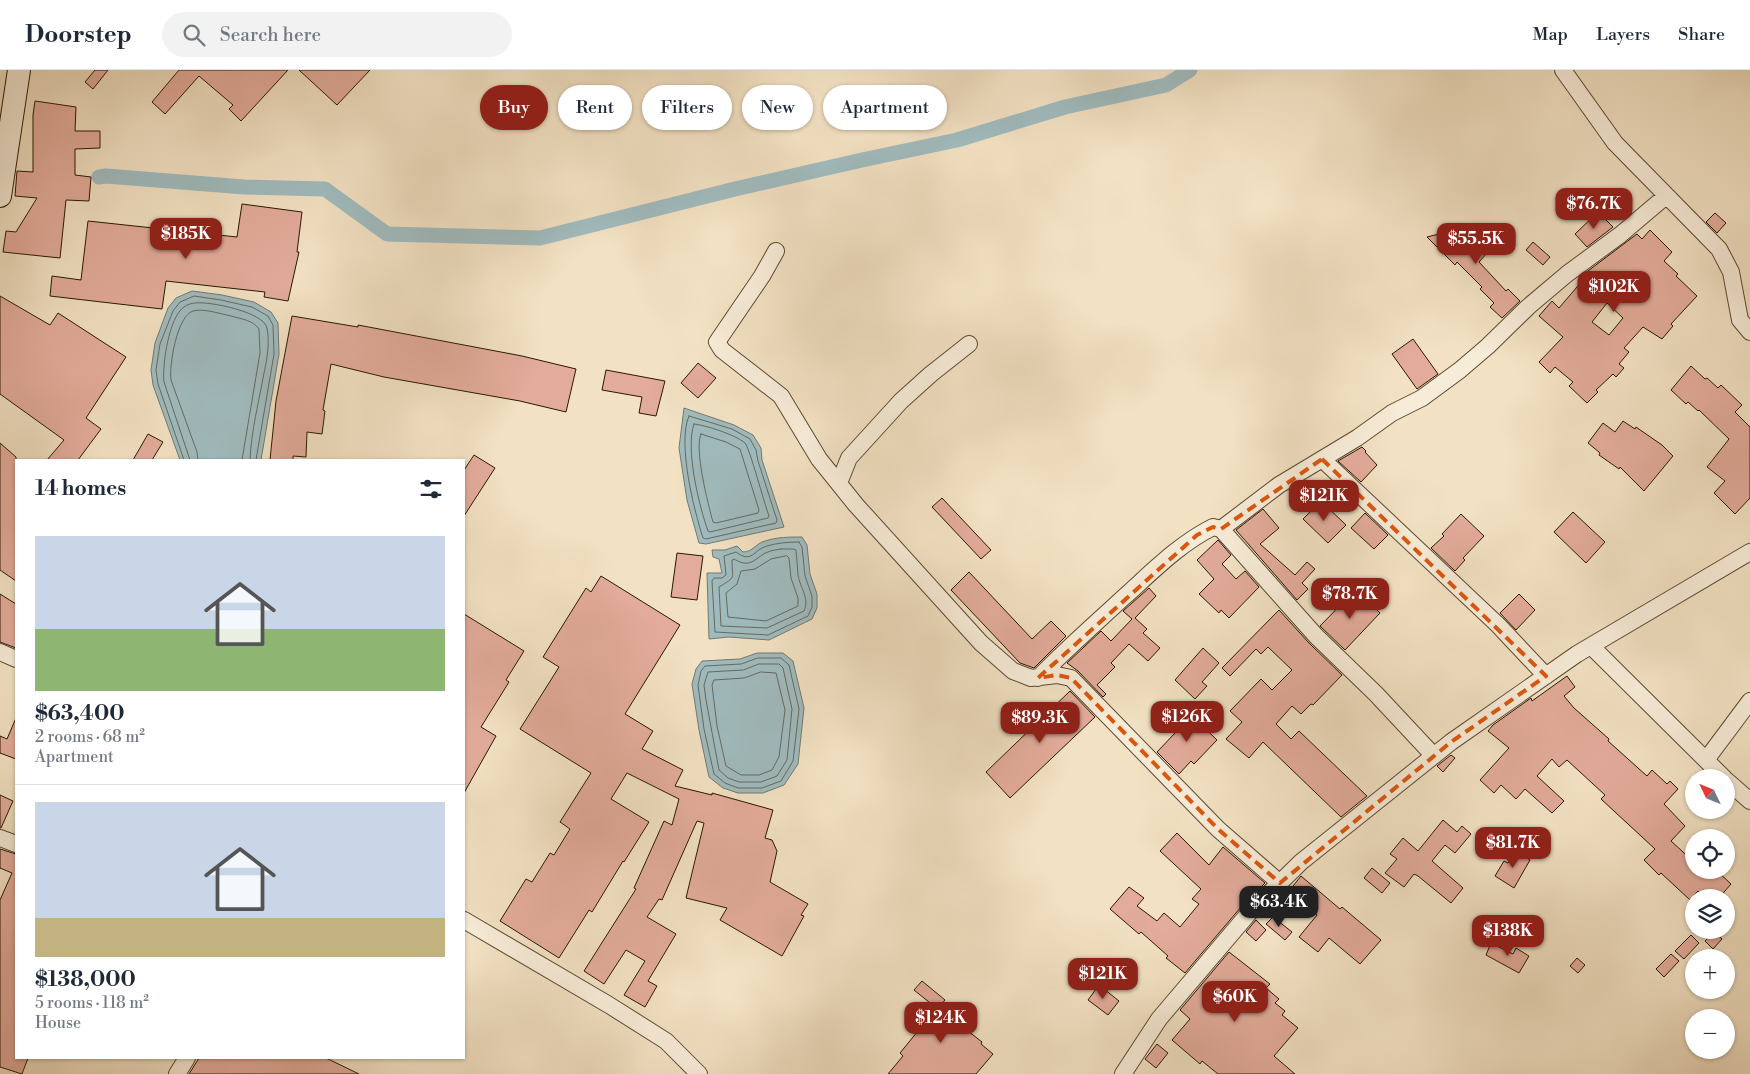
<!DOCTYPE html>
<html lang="en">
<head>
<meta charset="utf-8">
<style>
	:root { --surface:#fff; --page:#f2f2f3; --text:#1f2937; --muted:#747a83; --line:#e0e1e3; --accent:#8f2418 }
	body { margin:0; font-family:"Libre Bodoni",serif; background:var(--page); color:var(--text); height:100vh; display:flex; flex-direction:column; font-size:19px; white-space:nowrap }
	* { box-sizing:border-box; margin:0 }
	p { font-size:16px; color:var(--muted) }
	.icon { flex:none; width:28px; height:28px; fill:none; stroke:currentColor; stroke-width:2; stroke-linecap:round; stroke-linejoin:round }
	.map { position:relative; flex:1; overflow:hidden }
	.side { position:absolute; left:15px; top:389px; width:450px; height:600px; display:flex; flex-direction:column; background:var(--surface); border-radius:0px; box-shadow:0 1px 4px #0004 }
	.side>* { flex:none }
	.top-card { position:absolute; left:480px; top:15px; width:475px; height:45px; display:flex; gap:10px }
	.needle { width:32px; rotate:313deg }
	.buttons { position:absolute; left:1685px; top:699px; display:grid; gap:10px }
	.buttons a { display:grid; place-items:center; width:50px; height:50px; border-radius:50%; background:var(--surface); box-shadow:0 1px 4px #0004; font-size:25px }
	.price { position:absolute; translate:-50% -42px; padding:0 11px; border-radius:10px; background:var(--accent); color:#fff; font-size:16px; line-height:32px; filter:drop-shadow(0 1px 2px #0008) }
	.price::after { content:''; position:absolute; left:50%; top:30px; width:15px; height:11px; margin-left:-8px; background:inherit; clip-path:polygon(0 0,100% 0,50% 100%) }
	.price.on { background:#222; color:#fff }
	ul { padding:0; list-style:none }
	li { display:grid; align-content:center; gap:10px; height:265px; padding:0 20px }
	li+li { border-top:1px solid var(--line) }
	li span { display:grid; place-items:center; height:155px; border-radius:0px; color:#555 }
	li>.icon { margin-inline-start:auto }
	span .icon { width:90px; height:90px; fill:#fffc; stroke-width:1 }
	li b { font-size:21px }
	h2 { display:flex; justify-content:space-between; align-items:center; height:60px; padding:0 20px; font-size:21px }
	.tag { padding:0 18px; border-radius:22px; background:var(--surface); box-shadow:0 1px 4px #0004; font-size:18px; line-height:45px }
	.tag.on { background:var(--accent); color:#fff }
	header { display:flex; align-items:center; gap:30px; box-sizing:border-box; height:70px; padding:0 25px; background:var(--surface); border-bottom:1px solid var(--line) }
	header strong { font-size:24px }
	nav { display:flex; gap:28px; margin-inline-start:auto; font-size:18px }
	.search { width:350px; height:45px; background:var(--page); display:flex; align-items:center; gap:12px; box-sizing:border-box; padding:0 18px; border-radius:28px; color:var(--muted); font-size:19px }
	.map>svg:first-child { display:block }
	.water { fill:#a0bbbe; stroke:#717a72 }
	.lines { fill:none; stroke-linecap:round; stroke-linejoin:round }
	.shore { stroke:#656a60; stroke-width:1 }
	.canal { stroke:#a0bbbe; stroke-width:15 }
	.building { fill:#e2ab9a; stroke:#2a1801; fill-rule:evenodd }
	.street-casing { stroke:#5c4a32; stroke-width:18 }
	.secondary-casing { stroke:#2a1801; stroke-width:24 }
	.street { stroke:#f7ecd8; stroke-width:16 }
	.secondary { stroke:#f7ecd8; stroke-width:22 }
	.marked { fill:none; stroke:#de560b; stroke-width:4; stroke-dasharray:10 6; stroke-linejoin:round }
</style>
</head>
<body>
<header>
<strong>Doorstep</strong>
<div class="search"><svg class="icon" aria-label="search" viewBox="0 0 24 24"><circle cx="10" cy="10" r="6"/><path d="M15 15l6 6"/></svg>Search here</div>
<nav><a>Map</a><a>Layers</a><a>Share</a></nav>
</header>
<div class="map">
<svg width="1750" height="1004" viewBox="0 0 1750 1004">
	<rect width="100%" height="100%" fill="#f2e1c3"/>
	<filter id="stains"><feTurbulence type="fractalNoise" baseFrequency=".004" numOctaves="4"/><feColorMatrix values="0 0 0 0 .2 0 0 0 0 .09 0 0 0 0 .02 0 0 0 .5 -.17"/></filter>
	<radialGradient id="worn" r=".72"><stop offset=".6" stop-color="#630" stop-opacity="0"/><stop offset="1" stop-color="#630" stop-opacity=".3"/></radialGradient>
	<path class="water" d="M 192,221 L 222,225 L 254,232 L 271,242 L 278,253 L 279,284 L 261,390 L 180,390 L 153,315 L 151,300 L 155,273 L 168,238 L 176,228 Z
		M 684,338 L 734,355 L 753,365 L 761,378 L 762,390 L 784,457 L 706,474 L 699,473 L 687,430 L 679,378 Z
		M 802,467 L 807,475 L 810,504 L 817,524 L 817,538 L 812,549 L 769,570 L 729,567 L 709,569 L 707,503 L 722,503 L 719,489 L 713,487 L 712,480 L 725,480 L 737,476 L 743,482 C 753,482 756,473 765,471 C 777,467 790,467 802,467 Z
		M 757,583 L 783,583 L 793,591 L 804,638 L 798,694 L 784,715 L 763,723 L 738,723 L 723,718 L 709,707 L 699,660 L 692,614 L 696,599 L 702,591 L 740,589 Z"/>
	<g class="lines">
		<path class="shore" d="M 689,346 L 732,359 L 750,369 L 756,380 L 758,391 L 777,450 L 776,453 L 706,469 L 703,468 C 694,440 677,373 689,346 Z
			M 694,354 C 705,355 736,365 745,373 C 749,376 765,436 769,446 L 768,448 L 710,462 L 708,461 C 699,436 685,378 694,354 Z
			M 701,364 L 726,372 L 740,379 L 759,440 L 758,443 L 716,453 L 713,452 C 708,434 694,379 701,364 Z
			M 184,390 L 158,314 L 156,300 L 160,274 L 173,241 L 180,232 L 194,226 L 221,230 L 252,237 L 268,246 L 273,255 L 274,284 L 256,390
			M 190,390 L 164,312 C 162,295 169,247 184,237 C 186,235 192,233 195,233 C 209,231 264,242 267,258 C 270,273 267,289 264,303 C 259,331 251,362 250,390
			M 198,390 L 197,382 L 171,310 C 169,295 177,246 193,241 C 203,238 221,244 231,246 C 241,249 253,250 259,259 L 260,283 L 242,390
			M 799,472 L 802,477 L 805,506 L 812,526 L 812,537 L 808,546 L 768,565 L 715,562 L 712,511 L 714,508 L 722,508 L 726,505 L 724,486 L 736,482 C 752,494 753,480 767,476 C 777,473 788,472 799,472 Z
			M 781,479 L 794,479 L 796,480 C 797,488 797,497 798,505 C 800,518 810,528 804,541 L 767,558 L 721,556 L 719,517 C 737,506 732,510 732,490 L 734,489 C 752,500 756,486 768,482 C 772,480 777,480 781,479 Z
			M 787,486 L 789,488 L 791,508 L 798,528 L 798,536 L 766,551 L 728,547 L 726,523 L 737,514 L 741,501 L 755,499 L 771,489 Z
			M 758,588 L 781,588 L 789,595 L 799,639 L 793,691 L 781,711 L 762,718 L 738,718 L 725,713 L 714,704 L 704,659 L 698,615 L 701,601 L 705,596 L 741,594 Z
			M 759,594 L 779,594 L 783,598 L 792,639 L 787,690 L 777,706 L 761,712 L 739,712 L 728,708 L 719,700 L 706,630 L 704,615 L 708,602 L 743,600 Z
			M 761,602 L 776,603 L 785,640 L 779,687 L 772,700 L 759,705 L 741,705 L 726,696 L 717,656 L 712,615 L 714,610 L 744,608 Z"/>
		<path class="canal" d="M 99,107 L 106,106 L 244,117 L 325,119 L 387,164 L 540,168 L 735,119 L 862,90 L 957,70 L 1065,37 L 1166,15 L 1190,0"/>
	</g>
	<path class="building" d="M 95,0 L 108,0 L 93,19 L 85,12 Z
		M 179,0 L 288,0 L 241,51 L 229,39 L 233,35 L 199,6 L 165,44 L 152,32 Z
		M 299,0 L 370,0 L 337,35 Z
		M 35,31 L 76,37 L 75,61 L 100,61 L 100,78 L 75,79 L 75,105 L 91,107 L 89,131 L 66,130 L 60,188 L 3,182 L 6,161 L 16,162 L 37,128 L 15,126 L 17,101 L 33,102 L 33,45 Z
		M 242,134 L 302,142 L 297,182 L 299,182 L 288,231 L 264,227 L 265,222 L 166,211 L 162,239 L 50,226 L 52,206 L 81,210 L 88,151 L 237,167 Z
		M 1598,142 L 1613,157 L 1587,177 L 1575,164 Z
		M 1715,143 L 1726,153 L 1717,163 L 1706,152 Z
		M 1480,156 L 1497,172 L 1479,192 L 1506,221 L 1508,219 L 1520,231 L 1502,248 L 1490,237 L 1494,233 L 1480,219 L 1482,217 L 1457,192 L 1455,195 L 1427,167 L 1455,160 L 1466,172 Z
		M 1650,160 L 1672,182 L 1664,191 L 1678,204 L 1676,206 L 1697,226 L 1671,254 L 1673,256 L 1662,269 L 1643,257 L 1624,278 L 1629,282 L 1619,294 L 1624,298 L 1616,307 L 1613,304 L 1596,320 L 1598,322 L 1587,333 L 1569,316 L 1573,312 L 1555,297 L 1550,303 L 1539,292 L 1563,267 L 1539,246 L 1552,231 L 1559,238 L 1583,210 L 1580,207 L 1637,164 L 1642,169 ZM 1607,233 L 1623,248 L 1609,265 L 1592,252 Z
		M 1533,172 L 1550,187 L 1543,195 L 1526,180 Z
		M 0,226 L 50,255 L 58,243 L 126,287 L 86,348 L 101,359 L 78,390 L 47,390 L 64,370 L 0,324 Z
		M 292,246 L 358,257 L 358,255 L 522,286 L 576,299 L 566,342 L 520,331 L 384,307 L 331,294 L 323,340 L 325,341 L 322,364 L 307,362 L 306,387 L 293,386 L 293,390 L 270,390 L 276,331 Z
		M 1413,269 L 1438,304 L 1417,319 L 1392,284 Z
		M 698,293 L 716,308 L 698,328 L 681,313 Z
		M 1691,296 L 1705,309 L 1707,308 L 1718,318 L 1721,315 L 1742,335 L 1735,342 L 1750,357 L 1750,428 L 1735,444 L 1714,423 L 1725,411 L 1707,397 L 1729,369 L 1699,340 L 1698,341 L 1688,332 L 1686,334 L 1671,320 Z
		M 606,300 L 665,311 L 656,346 L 639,343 L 642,327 L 602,320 Z
		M 1623,351 L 1635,359 L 1636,357 L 1662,375 L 1673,386 L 1644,421 L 1620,397 L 1619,399 L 1599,385 L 1600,383 L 1588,373 L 1603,353 L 1615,362 Z
		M 148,364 L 163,372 L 152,390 L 133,390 Z
		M 0,373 L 16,387 L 16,511 L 0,500 Z
		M 1362,377 L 1366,381 L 1365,382 L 1377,395 L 1361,412 L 1338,391 Z
		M 474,385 L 495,398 L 464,446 L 464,400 Z
		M 942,428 L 991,480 L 981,489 L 932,437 Z
		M 1321,431 L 1346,455 L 1328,473 L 1303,449 Z
		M 1263,439 L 1279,458 L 1260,474 L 1295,505 L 1307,492 L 1315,499 L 1302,513 L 1308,519 L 1297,530 L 1236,460 Z
		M 1573,442 L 1605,472 L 1586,493 L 1554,462 Z
		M 1365,443 L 1388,465 L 1374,479 L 1351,458 Z
		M 1461,444 L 1484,466 L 1463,488 L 1465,490 L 1455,501 L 1431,478 L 1444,466 L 1442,464 Z
		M 1218,470 L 1231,485 L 1222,494 L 1236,509 L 1245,501 L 1259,517 L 1229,548 L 1221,540 L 1219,543 L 1199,524 L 1214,509 L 1197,490 Z
		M 677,483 L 703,486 L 697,530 L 671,527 Z
		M 969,502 L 1032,569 L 1051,551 L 1066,566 L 1034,598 L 1020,593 L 951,520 Z
		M 601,506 L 680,555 L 625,644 L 653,661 L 642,679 L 683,700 L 675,716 L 712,725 L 712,723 L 773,740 L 765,768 L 772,770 L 777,781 L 770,812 L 808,834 L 801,845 L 804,846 L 782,886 L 720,850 L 727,838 L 686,828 L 704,753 L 697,751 L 662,830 L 659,829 L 647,847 L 676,864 L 648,911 L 657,916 L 645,937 L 624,925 L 645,891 L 626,880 L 604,914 L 584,901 L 636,819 L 634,818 L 664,751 L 672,755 L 679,729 L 627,703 L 611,729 L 649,752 L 624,792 L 623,791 L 592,842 L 589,840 L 559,888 L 500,851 L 526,809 L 532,812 L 550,783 L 554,785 L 570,759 L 560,752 L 591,703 L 520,659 L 559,597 L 543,587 L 586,518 L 591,522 Z
		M 1149,518 L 1156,526 L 1135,548 L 1147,559 L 1143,563 L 1160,578 L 1148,591 L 1129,574 L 1111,593 L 1115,597 L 1097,615 L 1106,624 L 1103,627 L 1078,601 L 1067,593 L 1101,561 L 1111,571 L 1132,549 L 1123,541 Z
		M 1356,519 L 1380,543 L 1345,580 L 1320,556 Z
		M 0,524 L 16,534 L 16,578 L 0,572 Z
		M 1519,524 L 1535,540 L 1516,560 L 1500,543 Z
		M 1279,540 L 1309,573 L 1342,605 L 1313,635 L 1311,634 L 1301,644 L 1292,636 L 1276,654 L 1291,669 L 1299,661 L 1367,726 L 1341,747 L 1263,672 L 1249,688 L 1226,669 L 1242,652 L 1230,641 L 1261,609 L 1272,620 L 1292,600 L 1268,577 L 1261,584 L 1256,579 L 1230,606 L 1222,598 Z
		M 464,544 L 524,581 L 506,610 L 509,612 L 481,657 L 496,666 L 464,723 Z
		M 1203,578 L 1219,593 L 1202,612 L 1207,616 L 1195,629 L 1175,610 Z
		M 1567,606 L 1575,617 L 1564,626 L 1574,638 L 1609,669 L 1608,671 L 1647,706 L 1652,700 L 1667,714 L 1670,711 L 1678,719 L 1664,734 L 1685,756 L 1671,771 L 1694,792 L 1694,800 L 1716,800 L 1731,814 L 1719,828 L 1704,828 L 1698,821 L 1690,830 L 1661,803 L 1659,805 L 1644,790 L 1655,779 L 1601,729 L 1605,725 L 1567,690 L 1559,697 L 1552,689 L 1537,706 L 1564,731 L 1552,743 L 1525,719 L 1516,729 L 1501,715 L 1494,723 L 1480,710 L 1509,678 L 1488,661 L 1493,655 L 1531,628 L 1532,631 Z
		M 1070,621 L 1095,647 L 1010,728 L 986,702 Z
		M 1187,641 L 1217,670 L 1194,694 L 1191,691 L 1179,704 L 1157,682 L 1176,662 L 1172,657 Z
		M 16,648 L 16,689 L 0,683 L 0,666 L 7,669 Z
		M 1451,685 L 1455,688 L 1443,702 L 1437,696 Z
		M 0,725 L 13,731 L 1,758 L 0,758 Z
		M 1443,750 L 1457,762 L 1462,756 L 1471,764 L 1455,783 L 1445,775 L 1432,791 L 1463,818 L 1451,833 L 1418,806 L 1414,804 L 1404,817 L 1385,803 L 1397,789 L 1390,784 L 1403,768 L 1418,781 Z
		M 1177,763 L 1209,795 L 1223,777 L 1265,813 L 1241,837 L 1185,903 L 1166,888 L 1168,886 L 1141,862 L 1139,864 L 1110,839 L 1129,817 L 1144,828 L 1137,836 L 1157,851 L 1164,843 L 1180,857 L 1199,834 L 1192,829 L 1201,819 L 1160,781 Z
		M 0,779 L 16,784 L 16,988 L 28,988 L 22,1004 L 0,997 L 0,830 L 12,803 L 0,798 Z
		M 1515,781 L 1530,790 L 1514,818 L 1495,806 L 1504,791 L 1508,793 Z
		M 1372,798 L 1390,813 L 1382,823 L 1364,808 Z
		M 1301,806 L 1340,839 L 1342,837 L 1381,870 L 1360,894 L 1329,868 L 1318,882 L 1299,867 L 1317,845 L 1289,821 Z
		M 1273,847 L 1292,862 L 1285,870 L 1266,854 Z
		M 1256,850 L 1266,860 L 1256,871 L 1246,862 Z
		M 1714,862 L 1722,869 L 1713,879 L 1705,871 Z
		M 1691,865 L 1699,873 L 1684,889 L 1675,881 Z
		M 1491,873 L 1513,884 L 1516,878 L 1529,886 L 1519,903 L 1486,885 Z
		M 1229,882 L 1270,914 L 1266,918 L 1279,929 L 1275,933 L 1285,941 L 1282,945 L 1298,958 L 1274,986 L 1295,1004 L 1218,1004 L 1202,991 L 1200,994 L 1172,970 L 1190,949 L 1180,940 Z
		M 1671,884 L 1679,891 L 1664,907 L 1656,899 Z
		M 1577,888 L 1585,895 L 1578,903 L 1570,896 Z
		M 922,911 L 945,930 L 940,936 L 970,959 L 968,961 L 982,972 L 981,974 L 993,984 L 976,1004 L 888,1004 L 903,986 L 900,983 L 922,956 L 921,955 L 935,937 L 914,920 Z
		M 1099,915 L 1119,931 L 1108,945 L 1088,930 Z
		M 1157,974 L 1168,983 L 1156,998 L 1145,989 Z
		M 199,988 L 326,988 L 359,1004 L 189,1004 Z"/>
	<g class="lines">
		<defs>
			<path id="street" d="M 1563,0 L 1615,73 L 1719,179 L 1731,202 L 1740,250 L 1750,262
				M 776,181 L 762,206 L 717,272 L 722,280 L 781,326 L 819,389 L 856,435 L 981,573 L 1013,601 L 1031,608 L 1057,605 L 1071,608 L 1218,759 L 1280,813
				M 1322,389 L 1498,555 L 1546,606
				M 839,413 L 849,388 L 901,331 L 931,304 L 969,274
				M 1221,459 L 1279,415 L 1357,368 L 1392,343 L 1422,328 L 1460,300 L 1488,276 L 1528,237 L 1567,204 L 1620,165 L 1666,126
				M 1591,576 L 1724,708
				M 0,582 L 16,589
				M 1038,608 C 1065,580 1095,554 1124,527 C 1152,502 1179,474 1213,457 L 1221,459 L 1316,566 L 1376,624 L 1434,686
				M 1706,690 L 1750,631
				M 1726,710 L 1750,731
				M 0,768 L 16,774
				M 464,850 L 609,935 L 666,971 L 699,1004
				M 177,1004 L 187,988
				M 1123,1004 L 1159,949 L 1249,843 L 1301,792 L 1451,672 L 1577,584 L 1750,482"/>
			<path id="secondary" d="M 0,126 L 19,0"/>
		</defs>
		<use href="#street" class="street-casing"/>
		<use href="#secondary" class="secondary-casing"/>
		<use href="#street" class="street"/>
		<use href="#secondary" class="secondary"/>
	</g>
	<path class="marked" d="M 1322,389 L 1546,606 L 1451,672 L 1280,813 L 1218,759 L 1071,608 L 1057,605 L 1038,608 L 1197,465 L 1213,457 L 1221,459 Z"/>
	<rect width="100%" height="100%" filter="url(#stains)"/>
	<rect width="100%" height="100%" fill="url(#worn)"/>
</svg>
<div class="buttons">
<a><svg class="needle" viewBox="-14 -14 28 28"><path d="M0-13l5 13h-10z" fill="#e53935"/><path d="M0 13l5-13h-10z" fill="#747a83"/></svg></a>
<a><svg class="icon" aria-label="locate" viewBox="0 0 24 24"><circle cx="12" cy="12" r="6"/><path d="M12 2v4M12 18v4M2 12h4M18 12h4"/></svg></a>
<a><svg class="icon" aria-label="layers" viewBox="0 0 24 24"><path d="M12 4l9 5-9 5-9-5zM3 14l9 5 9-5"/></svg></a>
<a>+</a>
<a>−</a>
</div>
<b class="price" style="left:1594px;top:160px">$76.7K</b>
<b class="price" style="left:186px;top:190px">$185K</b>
<b class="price" style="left:1476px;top:195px">$55.5K</b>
<b class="price" style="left:1614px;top:243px">$102K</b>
<b class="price" style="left:1324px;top:452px">$121K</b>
<b class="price" style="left:1350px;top:550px">$78.7K</b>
<b class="price" style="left:1187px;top:673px">$126K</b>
<b class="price" style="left:1040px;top:674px">$89.3K</b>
<b class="price" style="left:1513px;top:799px">$81.7K</b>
<b class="price on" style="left:1279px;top:858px">$63.4K</b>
<b class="price" style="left:1508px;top:887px">$138K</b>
<b class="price" style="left:1103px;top:930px">$121K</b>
<b class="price" style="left:1235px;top:953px">$60K</b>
<b class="price" style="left:941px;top:974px">$124K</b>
<div class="top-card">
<a class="tag on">Buy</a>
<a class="tag">Rent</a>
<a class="tag">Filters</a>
<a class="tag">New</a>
<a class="tag">Apartment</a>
</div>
<section class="side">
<h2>14 homes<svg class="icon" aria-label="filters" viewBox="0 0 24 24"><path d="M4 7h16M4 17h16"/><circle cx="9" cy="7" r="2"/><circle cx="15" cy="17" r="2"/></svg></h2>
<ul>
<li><span style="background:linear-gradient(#c9d6e8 60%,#8fb573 0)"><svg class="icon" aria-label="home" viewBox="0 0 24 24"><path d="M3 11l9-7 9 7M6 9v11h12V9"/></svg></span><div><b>$63,400</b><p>2 rooms · 68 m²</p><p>Apartment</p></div></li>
<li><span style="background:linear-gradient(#c9d6e8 75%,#c2b280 0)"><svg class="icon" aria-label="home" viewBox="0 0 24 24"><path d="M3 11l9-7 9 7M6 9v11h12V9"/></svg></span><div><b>$138,000</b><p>5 rooms · 118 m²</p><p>House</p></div></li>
</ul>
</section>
</div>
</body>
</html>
